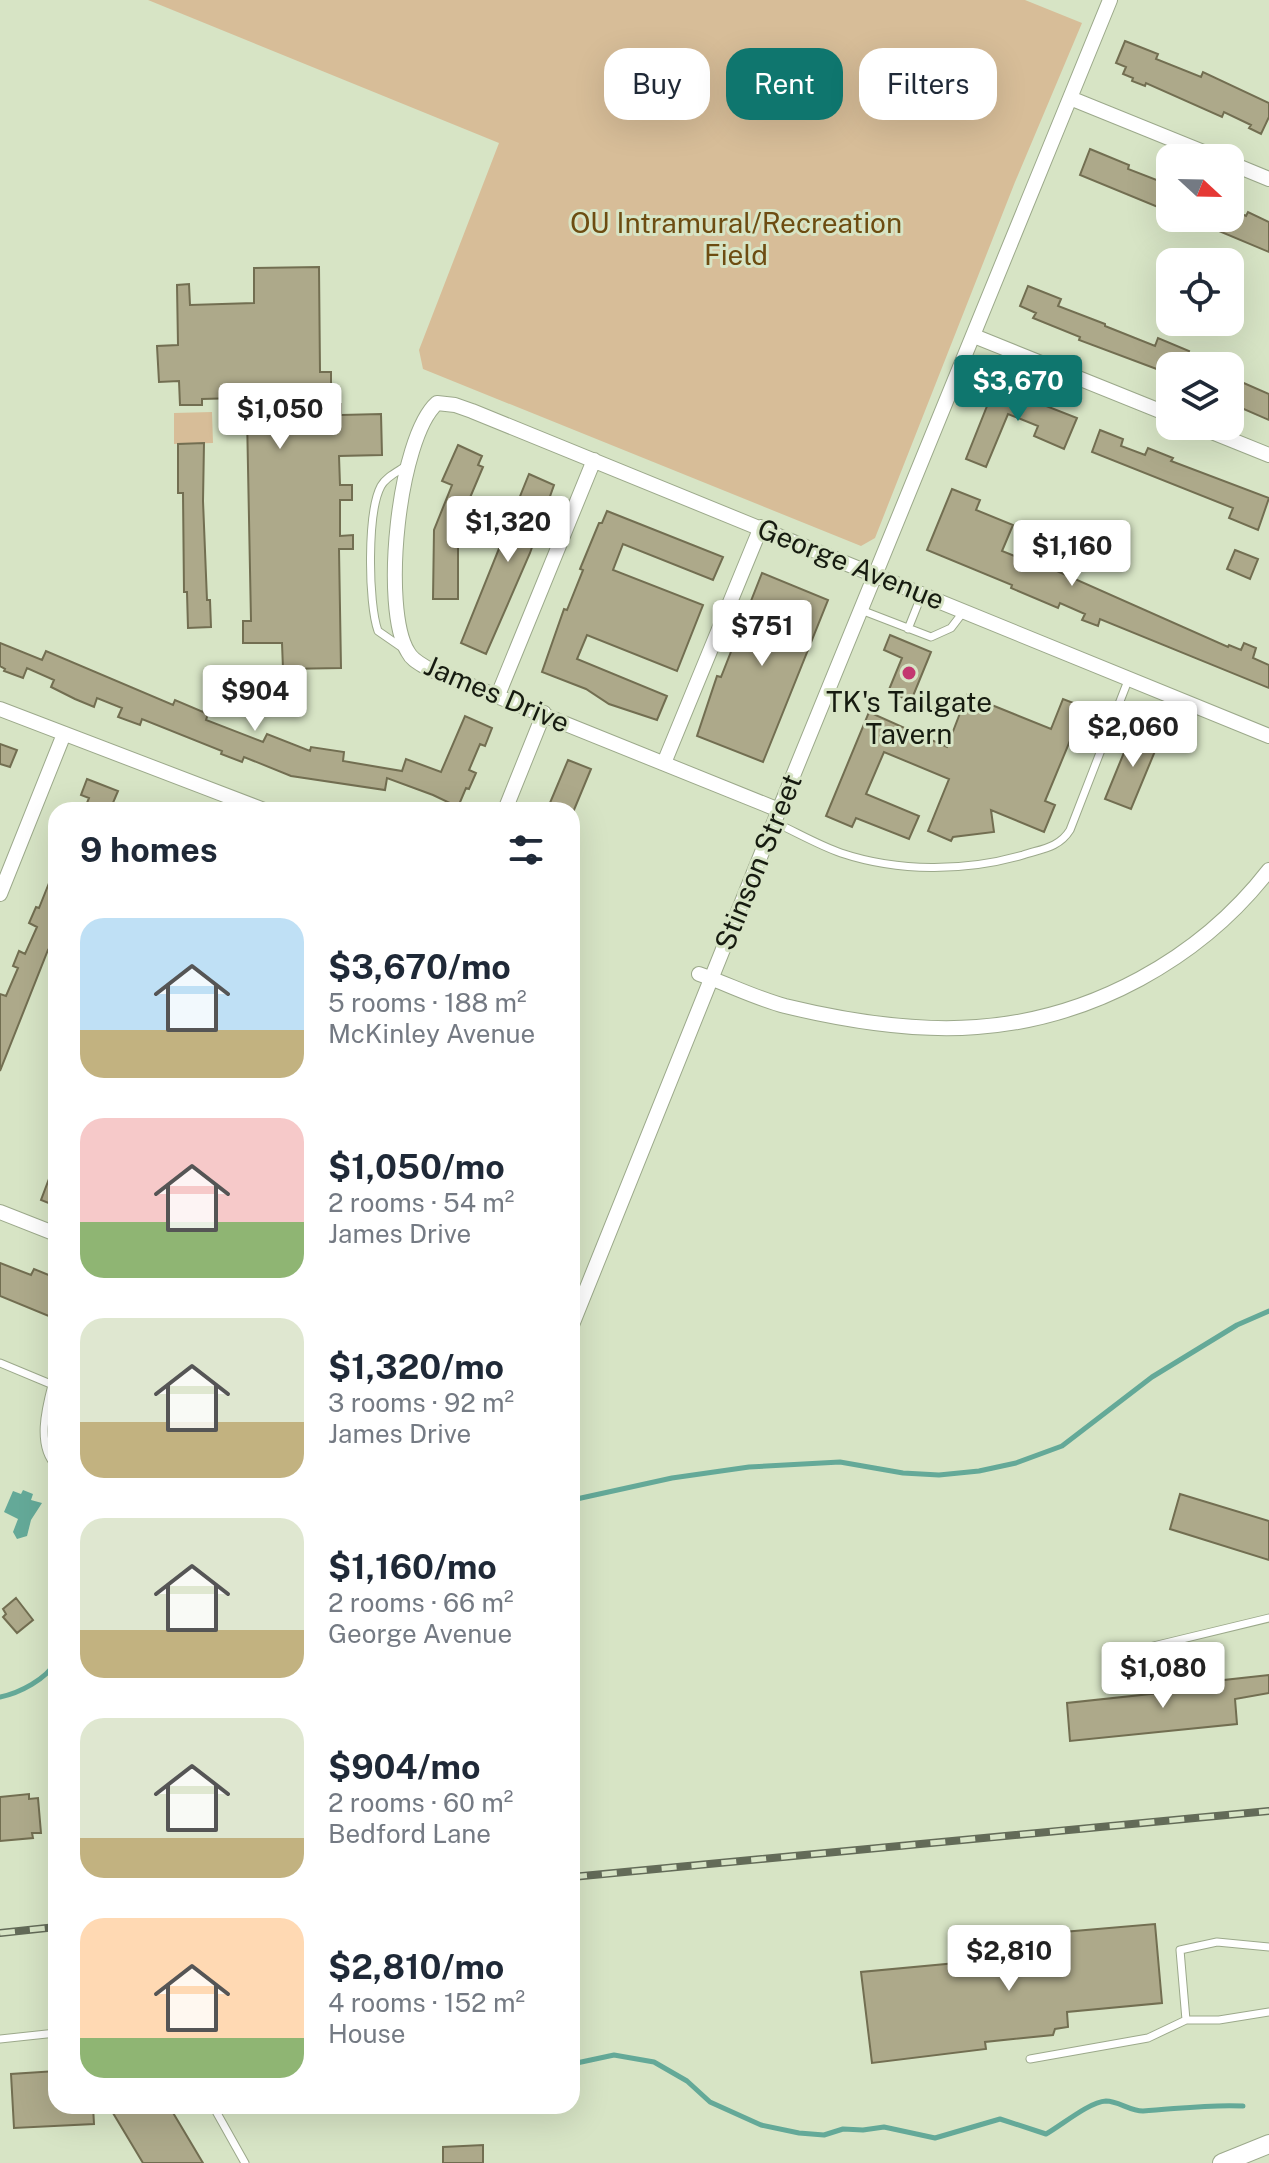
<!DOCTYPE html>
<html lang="en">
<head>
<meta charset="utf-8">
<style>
	:root { --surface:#fff; --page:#f2f2f3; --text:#1f2937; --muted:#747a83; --accent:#0f766e }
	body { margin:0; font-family:"Public Sans",sans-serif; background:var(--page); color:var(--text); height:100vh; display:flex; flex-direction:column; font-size:30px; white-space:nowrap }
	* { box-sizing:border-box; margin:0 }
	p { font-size:26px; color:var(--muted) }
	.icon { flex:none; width:44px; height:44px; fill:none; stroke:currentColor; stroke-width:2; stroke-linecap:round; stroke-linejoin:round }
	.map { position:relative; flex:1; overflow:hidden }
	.drawer { position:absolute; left:48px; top:802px; width:532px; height:1312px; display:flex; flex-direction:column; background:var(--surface); border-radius:24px; box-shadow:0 8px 32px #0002 }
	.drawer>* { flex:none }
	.hud { position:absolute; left:604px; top:48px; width:544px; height:72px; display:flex; gap:16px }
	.needle { width:52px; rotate:112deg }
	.buttons { position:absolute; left:1156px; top:144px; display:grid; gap:16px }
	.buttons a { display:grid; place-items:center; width:88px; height:88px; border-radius:16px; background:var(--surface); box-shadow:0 8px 32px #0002; font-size:40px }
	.price { position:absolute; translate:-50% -68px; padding:0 18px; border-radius:8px; background:#fff; color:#222; font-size:26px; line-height:52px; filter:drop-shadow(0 2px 4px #0008) }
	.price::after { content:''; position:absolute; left:50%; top:48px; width:24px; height:18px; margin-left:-12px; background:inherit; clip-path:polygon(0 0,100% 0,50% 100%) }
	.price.active { background:var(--accent); color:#fff }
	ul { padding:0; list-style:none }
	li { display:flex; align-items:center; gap:24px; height:200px; padding:0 32px }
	li span { display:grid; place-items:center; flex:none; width:224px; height:160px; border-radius:24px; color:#555 }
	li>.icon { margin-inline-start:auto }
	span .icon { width:96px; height:96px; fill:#fffc; stroke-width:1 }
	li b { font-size:34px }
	h2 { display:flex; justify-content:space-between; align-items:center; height:96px; padding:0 32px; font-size:34px }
	.chip { padding:0 28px; border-radius:24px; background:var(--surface); box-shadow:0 8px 32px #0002; font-size:28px; line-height:72px }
	.chip.active { background:var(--accent); color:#fff }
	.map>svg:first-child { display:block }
	.green { fill:#d7bd98 }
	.water { fill:#64a998 }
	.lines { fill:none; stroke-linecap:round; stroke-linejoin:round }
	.stream { stroke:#64a998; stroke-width:5 }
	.building { fill:#ada98a; stroke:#726e51; stroke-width:2 }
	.service-casing { stroke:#9ca98b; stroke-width:9 }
	.minor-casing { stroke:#9ca98b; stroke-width:16 }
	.tertiary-casing { stroke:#9ca98b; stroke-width:20 }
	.service { stroke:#fff; stroke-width:7 }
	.minor { stroke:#fff; stroke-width:14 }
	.tertiary { stroke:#fff; stroke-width:18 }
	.rail-casing { stroke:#636b58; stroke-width:8 }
	.rail { stroke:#d7e4c5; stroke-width:5; stroke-dasharray:15; stroke-linecap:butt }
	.poi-dot { fill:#c33870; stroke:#d7e4c5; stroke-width:3 }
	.labels { text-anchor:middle; stroke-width:6; stroke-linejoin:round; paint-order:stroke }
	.park-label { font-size:28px; fill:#6d4c11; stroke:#d7e4c5 }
	.street-label { font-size:28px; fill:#161b10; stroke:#d7e4c5 }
	.poi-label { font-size:28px; fill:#161b10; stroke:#d7e4c5 }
</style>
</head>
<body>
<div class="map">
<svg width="1269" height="2163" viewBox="0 0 1269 2163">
	<rect width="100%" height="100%" fill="#d7e4c5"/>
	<path class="green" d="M 148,0 L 1025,0 L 1082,23 L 1015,182 L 875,538 L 861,546 L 423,369 L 419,350 L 499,143 Z
		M 212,412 L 213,443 L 174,444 L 174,413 Z"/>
	<path class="water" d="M 23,1490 L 33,1494 L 31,1500 L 42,1503 L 31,1520 L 27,1536 L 17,1539 L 13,1532 L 18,1519 L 4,1512 L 13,1491 L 21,1494 Z"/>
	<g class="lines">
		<path class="stream" d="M 572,1500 L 672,1478 L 749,1467 L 840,1462 L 903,1473 L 939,1475 L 979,1471 L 1016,1463 L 1062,1446 L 1152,1377 L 1237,1325 L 1269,1311
			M 0,1697 C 20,1693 46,1679 56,1662
			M 572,2064 L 614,2055 L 654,2062 L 687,2081 L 710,2102 L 761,2125 L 799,2133 L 824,2135 L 843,2129 L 863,2130 L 884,2127 L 935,2138 L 1000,2119 L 1046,2134 C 1062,2125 1089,2102 1106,2101 C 1118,2101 1130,2111 1143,2111 C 1177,2109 1209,2104 1243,2106"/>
	</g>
	<path class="building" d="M 1125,41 L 1158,54 L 1156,59 L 1201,77 L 1203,72 L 1269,103 L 1269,117 L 1261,134 L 1249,128 L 1251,125 L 1224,112 L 1222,117 L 1146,83 L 1145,86 L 1132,81 L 1133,78 L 1123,74 L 1126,67 L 1116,63 Z
		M 1090,149 L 1129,165 L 1128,169 L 1159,181 L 1170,154 L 1170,212 L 1080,175 Z
		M 1230,209 L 1246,216 L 1248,212 L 1269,222 L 1269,252 L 1188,218 L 1230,218 Z
		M 319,267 L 320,372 L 331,372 L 331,404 L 341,404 L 341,415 L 381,414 L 382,455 L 339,456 L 340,485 L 352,485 L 352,500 L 340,500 L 340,536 L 353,535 L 353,549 L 339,549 L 341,668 L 283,669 L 282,643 L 243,643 L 243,621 L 251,621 L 247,416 L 239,416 L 238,398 L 202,399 L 202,405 L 180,405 L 179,381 L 159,382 L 157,346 L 178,345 L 177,285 L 189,284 L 190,305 L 254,303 L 254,268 Z
		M 1028,286 L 1061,299 L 1058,306 L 1105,324 L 1105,326 L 1155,346 L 1158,338 L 1189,351 L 1183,366 L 1170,366 L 1170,374 L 1079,340 L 1080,337 L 1033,318 L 1036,313 L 1020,306 Z
		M 1230,377 L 1269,394 L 1269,420 L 1230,403 Z
		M 995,386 L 1077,418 L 1064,449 L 1034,436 L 1038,426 L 1008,414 L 986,467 L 966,459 Z
		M 1100,430 L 1123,439 L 1121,446 L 1145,455 L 1148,448 L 1173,458 L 1171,461 L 1269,498 L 1258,530 L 1229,518 L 1233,508 L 1092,452 Z
		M 204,443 L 203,501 L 207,600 L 210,600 L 211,627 L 188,628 L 187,592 L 184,592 L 183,493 L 178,493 L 178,444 Z
		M 458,445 L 482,456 L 478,465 L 483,467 L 469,500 L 475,502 L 471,512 L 476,514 L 469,531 L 464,529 L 458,545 L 458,599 L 433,599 L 434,530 L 452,485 L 442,481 Z
		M 529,474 L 554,485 L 530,553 L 486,654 L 461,643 Z
		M 952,489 L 980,500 L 976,510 L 1013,525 L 1002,551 L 1047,569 L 1048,567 L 1228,647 L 1229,645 L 1241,650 L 1244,643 L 1256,648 L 1253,658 L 1269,665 L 1269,688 L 1100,619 L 1098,626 L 1082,620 L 1085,614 L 1060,603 L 1058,608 L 1011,588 L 1012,585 L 927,550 Z
		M 607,511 L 723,557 L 713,580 L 623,544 L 613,570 L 703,605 L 677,671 L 587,635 L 577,659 L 667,696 L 657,720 L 609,704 L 586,689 L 542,672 L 564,609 L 567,610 L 583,570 L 580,569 L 599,523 L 602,523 Z
		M 1235,550 L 1258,559 L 1250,579 L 1227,569 Z
		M 762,573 L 828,600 L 763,762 L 697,736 L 717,676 L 721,677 Z
		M 890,635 L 931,652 L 911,701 L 888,692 L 902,658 L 884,650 Z
		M 0,643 L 42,660 L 46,651 L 173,705 L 175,700 L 208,714 L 206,720 L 263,742 L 267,734 L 310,751 L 311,747 L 344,752 L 343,761 L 402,771 L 406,759 L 441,772 L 465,716 L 492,728 L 485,746 L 480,744 L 469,770 L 476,773 L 469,789 L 466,788 L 458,807 L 433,795 L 387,778 L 385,790 L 291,776 L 244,757 L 242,762 L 221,754 L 222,751 L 142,719 L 140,725 L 118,717 L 122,708 L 97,698 L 94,707 L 75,699 L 51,687 L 54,680 L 27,668 L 23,678 L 4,671 L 5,669 L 0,666 Z
		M 967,695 L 1051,729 L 1063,699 L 1084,707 L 1045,801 L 1055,805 L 1044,832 L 991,810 L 994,832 L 953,837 L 951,841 L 928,831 L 949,779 L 884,752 L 866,794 L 919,816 L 909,839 L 856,818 L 852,827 L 826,816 L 869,712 L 947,747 Z
		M 1134,728 L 1160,739 L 1131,809 L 1105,799 Z
		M 0,744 L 17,750 L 10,767 L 0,764 Z
		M 568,760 L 591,769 L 574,810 L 547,810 Z
		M 87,779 L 118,791 L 110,810 L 84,810 L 89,798 L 81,795 Z
		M 55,868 L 56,941 L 52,952 L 48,950 L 0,1071 L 0,994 L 6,996 L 18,968 L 13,966 L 19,951 L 25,954 L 37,927 L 29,923 L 36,907 L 39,908 Z
		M 55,1163 L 56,1163 L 56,1206 L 41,1200 Z
		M 0,1263 L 31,1275 L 34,1269 L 56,1278 L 56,1319 L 0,1296 Z
		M 1180,1494 L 1269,1521 L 1269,1560 L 1170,1529 Z
		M 16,1598 L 33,1620 L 17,1633 L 3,1617 L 6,1614 L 3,1609 Z
		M 1269,1675 L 1269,1693 L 1235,1699 L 1237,1724 L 1070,1741 L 1067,1703 L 1206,1688 L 1206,1682 Z
		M 29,1794 L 29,1799 L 38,1798 L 41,1833 L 32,1833 L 33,1838 L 0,1841 L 0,1797 Z
		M 1155,1924 L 1162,2003 L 1067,2012 L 1068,2027 L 1055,2029 L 1053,2035 L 985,2042 L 986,2049 L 872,2063 L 861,1972 L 1042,1955 L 1040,1934 Z
		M 56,2071 L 56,2106 L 93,2106 L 94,2124 L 14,2128 L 11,2074 Z
		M 124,2106 L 169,2106 L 203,2163 L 143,2163 L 113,2113 Z
		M 483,2145 L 483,2163 L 443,2163 L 443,2147 Z"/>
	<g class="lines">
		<defs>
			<path id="service" d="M 861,610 L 931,637 L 951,628 L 964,611
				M 908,629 L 922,594
				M 404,649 L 378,631 C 368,603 367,512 381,486 C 386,477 397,472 406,466
				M 774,822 C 796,832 818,845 841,853 C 898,872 965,872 1023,855 C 1041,849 1059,848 1070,830 L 1129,678
				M 0,1363 L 53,1385
				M 52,1385 C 46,1408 36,1446 56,1466
				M 1141,1649 L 1269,1618
				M 1269,1947 L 1217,1942 L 1180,1950 L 1186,2020 L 1219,2020 L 1269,2012
				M 0,2039 L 56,2033
				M 1030,2059 L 1148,2038 L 1186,2020
				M 213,2106 L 245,2163"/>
			<path id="minor" d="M 1070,98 L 1218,158
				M 1230,163 L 1269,179
				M 974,336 L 1170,415
				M 1197,426 L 1269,455
				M 498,695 L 594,460
				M 0,709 L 264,810
				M 664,763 L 761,527
				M 505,810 L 544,713
				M 779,810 L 427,668 C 419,663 412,660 408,652 C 381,609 398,438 437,403 L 455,405 L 472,411 L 1269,736
				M 0,894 L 64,734
				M 699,974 C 728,984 755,998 785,1006 C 847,1021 913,1032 977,1027 C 1091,1019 1200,959 1269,870
				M 0,1212 L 56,1234
				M 572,1325 L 779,810 L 1110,0"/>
			<path id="tertiary" d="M 1222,2163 L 1269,2144"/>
		</defs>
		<use href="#service" class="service-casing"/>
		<use href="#minor" class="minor-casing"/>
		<use href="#tertiary" class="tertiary-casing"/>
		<use href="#service" class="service"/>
		<use href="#minor" class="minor"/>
		<use href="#tertiary" class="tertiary"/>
		<defs>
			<path id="rail" d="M 572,1877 L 1269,1811
				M 0,1933 L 56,1927"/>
		</defs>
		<use href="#rail" class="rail-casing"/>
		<use href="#rail" class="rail"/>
	</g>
	<circle class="poi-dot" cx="909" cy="673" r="8"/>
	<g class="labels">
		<g class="park-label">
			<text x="736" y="233">OU Intramural/Recreation<tspan x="736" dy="32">Field</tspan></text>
		</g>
		<g class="street-label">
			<text transform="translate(851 564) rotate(22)" y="10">George Avenue</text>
			<text transform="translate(497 694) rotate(23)" y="10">James Drive</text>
			<text transform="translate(758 862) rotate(-68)" y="10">Stinson Street</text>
		</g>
		<g class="poi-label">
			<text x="909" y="712">TK's Tailgate<tspan x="909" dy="32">Tavern</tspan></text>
		</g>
	</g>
</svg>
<div class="buttons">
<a><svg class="needle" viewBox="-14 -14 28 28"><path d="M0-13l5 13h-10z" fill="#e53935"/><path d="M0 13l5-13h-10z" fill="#747a83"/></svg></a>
<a><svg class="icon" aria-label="locate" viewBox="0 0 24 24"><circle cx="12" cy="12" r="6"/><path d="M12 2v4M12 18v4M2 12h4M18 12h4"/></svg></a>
<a><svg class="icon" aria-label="layers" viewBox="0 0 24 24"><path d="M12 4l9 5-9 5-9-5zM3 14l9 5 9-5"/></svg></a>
</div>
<b class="price active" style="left:1018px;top:423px">$3,670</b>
<b class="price" style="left:280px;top:451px">$1,050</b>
<b class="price" style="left:508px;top:564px">$1,320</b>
<b class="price" style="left:1072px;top:588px">$1,160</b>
<b class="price" style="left:762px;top:668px">$751</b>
<b class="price" style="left:255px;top:733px">$904</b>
<b class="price" style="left:1133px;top:769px">$2,060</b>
<b class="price" style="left:1163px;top:1710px">$1,080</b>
<b class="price" style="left:1009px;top:1993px">$2,810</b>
<div class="hud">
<a class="chip">Buy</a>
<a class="chip active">Rent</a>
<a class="chip">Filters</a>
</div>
<section class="drawer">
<h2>9 homes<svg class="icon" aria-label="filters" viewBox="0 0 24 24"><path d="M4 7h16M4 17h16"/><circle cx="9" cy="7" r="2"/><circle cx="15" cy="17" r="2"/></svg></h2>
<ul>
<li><span style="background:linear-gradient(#bfe0f5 70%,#c2b280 0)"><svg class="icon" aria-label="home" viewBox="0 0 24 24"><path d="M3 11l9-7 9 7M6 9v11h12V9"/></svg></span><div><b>$3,670/mo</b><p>5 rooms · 188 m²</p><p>McKinley Avenue</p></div></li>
<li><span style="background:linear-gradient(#f6c9c9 65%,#8fb573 0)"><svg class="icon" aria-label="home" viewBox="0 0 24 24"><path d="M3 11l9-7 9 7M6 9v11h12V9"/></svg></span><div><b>$1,050/mo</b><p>2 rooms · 54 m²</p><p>James Drive</p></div></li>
<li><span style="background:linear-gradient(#dfe7d0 65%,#c2b280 0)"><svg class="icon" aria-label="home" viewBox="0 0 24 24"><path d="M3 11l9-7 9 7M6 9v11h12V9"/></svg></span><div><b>$1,320/mo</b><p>3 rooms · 92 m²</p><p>James Drive</p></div></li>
<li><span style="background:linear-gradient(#dfe7d0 70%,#c2b280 0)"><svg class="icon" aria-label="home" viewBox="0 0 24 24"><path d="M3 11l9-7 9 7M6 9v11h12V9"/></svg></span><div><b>$1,160/mo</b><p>2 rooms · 66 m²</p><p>George Avenue</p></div></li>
<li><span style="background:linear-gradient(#dfe7d0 75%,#c2b280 0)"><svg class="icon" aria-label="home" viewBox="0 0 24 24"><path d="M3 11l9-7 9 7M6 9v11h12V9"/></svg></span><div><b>$904/mo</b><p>2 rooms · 60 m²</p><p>Bedford Lane</p></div></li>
<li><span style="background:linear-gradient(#ffd9b3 75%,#8fb573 0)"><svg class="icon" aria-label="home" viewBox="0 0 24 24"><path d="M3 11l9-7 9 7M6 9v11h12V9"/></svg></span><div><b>$2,810/mo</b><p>4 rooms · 152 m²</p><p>House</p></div></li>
</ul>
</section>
</div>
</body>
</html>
